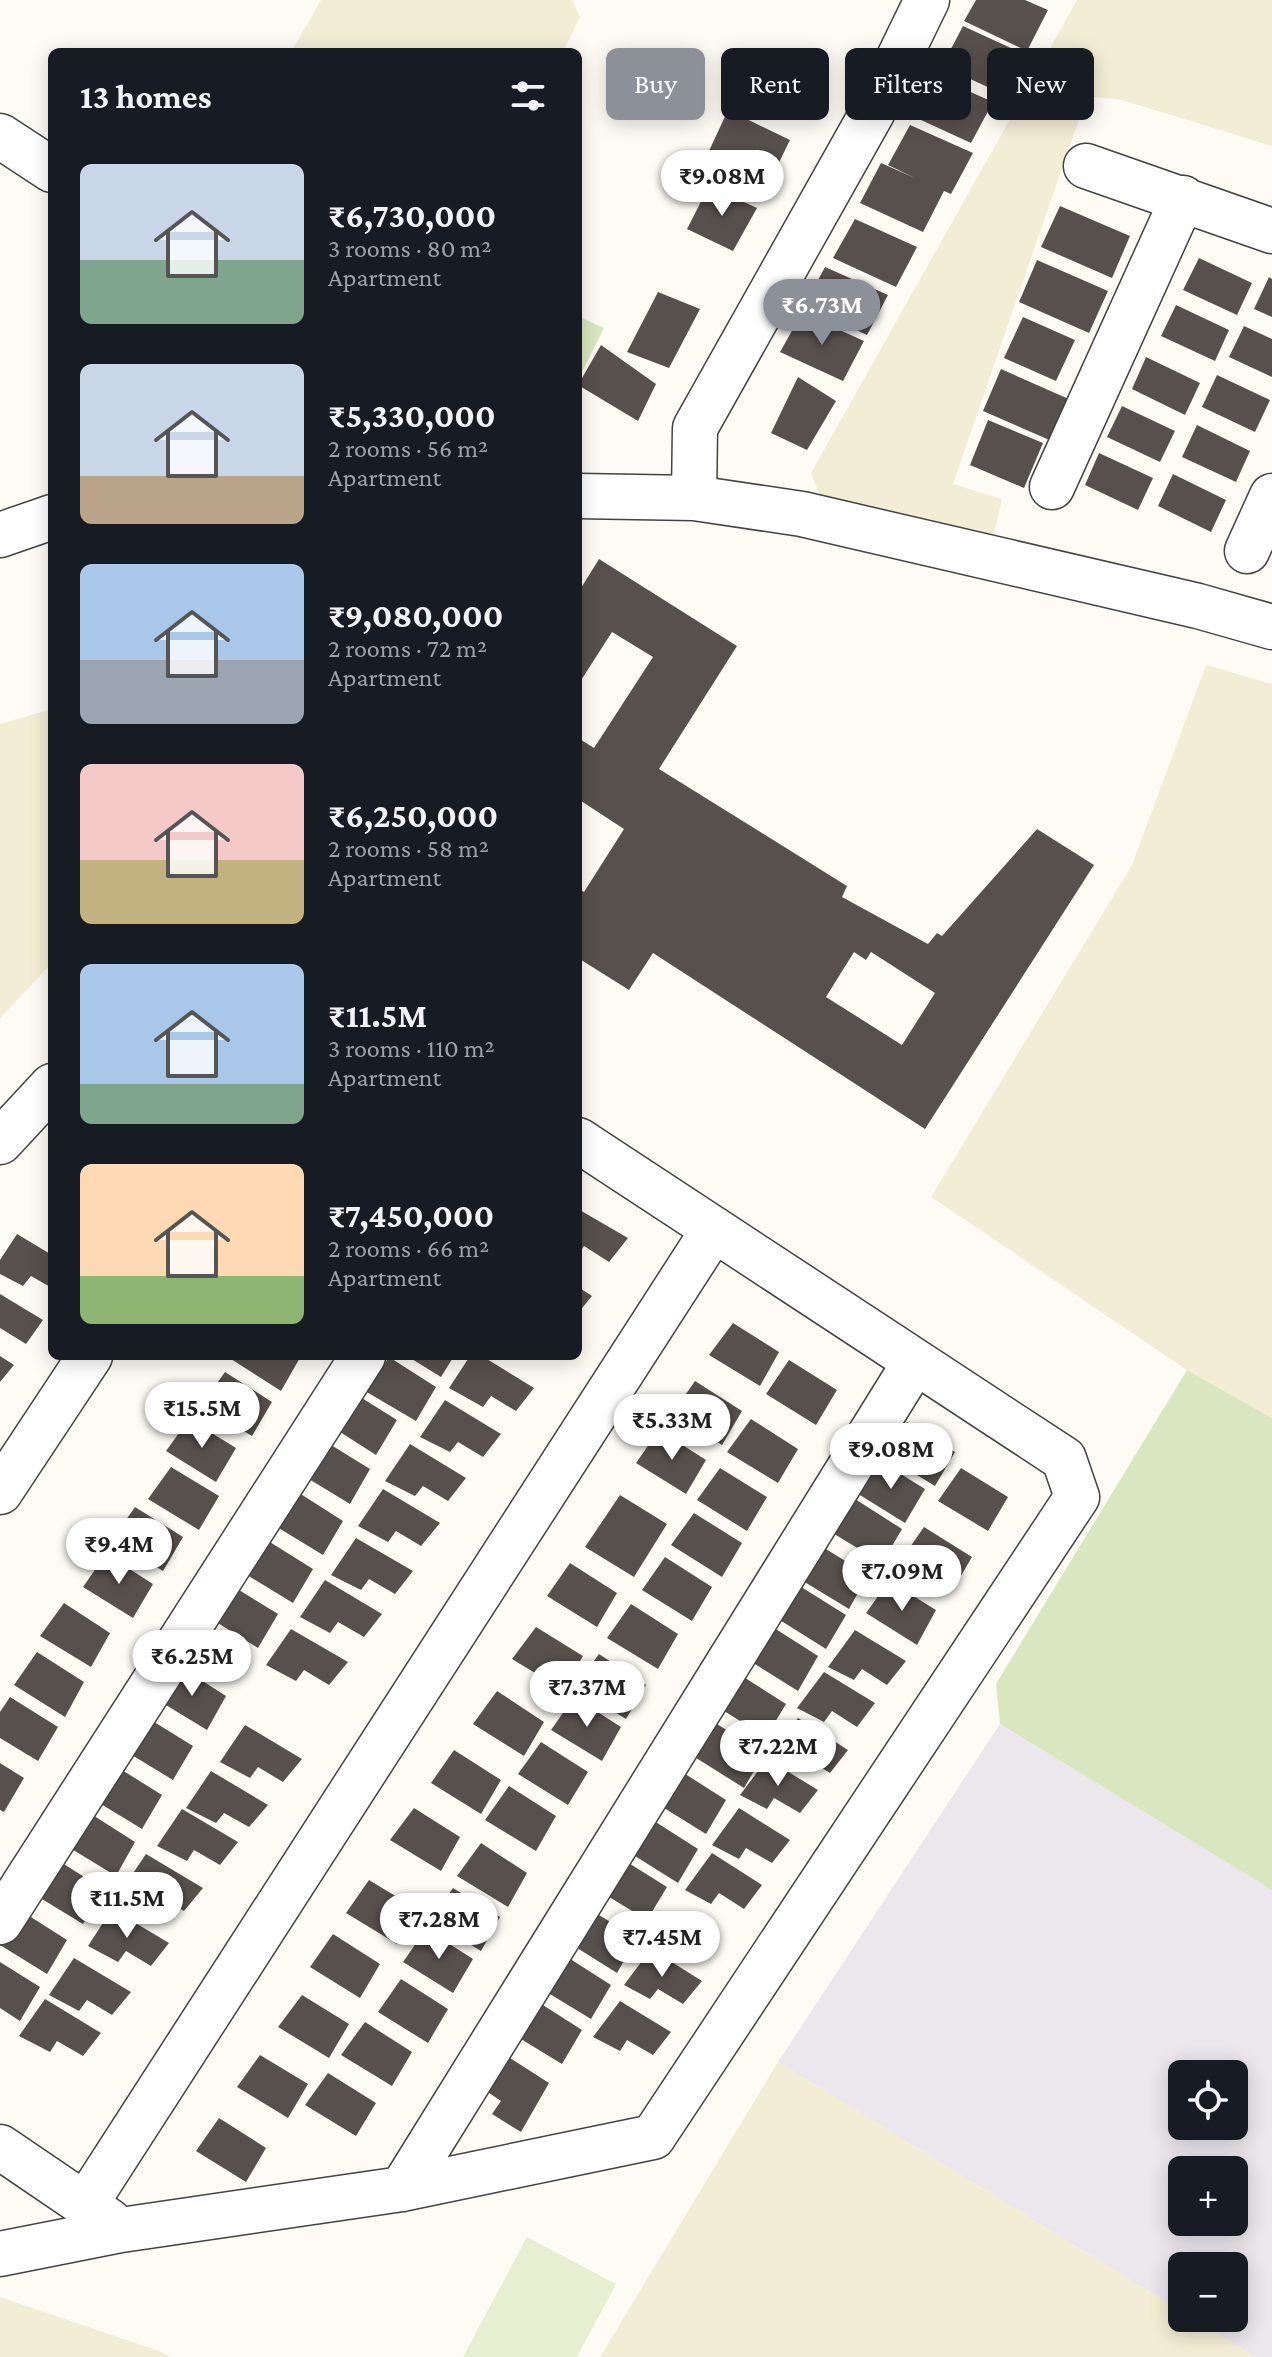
<!DOCTYPE html>
<html lang="en">
<head>
<meta charset="utf-8">
<style>
	:root { --surface:#171b24; --page:#20242c; --text:#f1f3f6; --muted:#9ea1a6; --accent:#8c9099 }
	body { margin:0; font-family:"Crimson Pro",serif; background:var(--page); color:var(--text); height:100vh; display:flex; flex-direction:column; font-size:30px; white-space:nowrap }
	* { box-sizing:border-box; margin:0 }
	p { font-size:26px; color:var(--muted) }
	.icon { flex:none; width:44px; height:44px; fill:none; stroke:currentColor; stroke-width:2; stroke-linecap:round; stroke-linejoin:round }
	.map { position:relative; flex:1; overflow:hidden }
	.details { position:absolute; left:48px; top:48px; width:534px; height:1312px; display:flex; flex-direction:column; background:var(--surface); border-radius:12px; box-shadow:0 4px 20px #0003 }
	.details>* { flex:none }
	.banner { position:absolute; left:606px; top:48px; width:546px; height:72px; display:flex; gap:16px }
	.fabs { position:absolute; left:1168px; top:2060px; display:grid; gap:16px }
	.fabs a { display:grid; place-items:center; width:80px; height:80px; border-radius:12px; background:var(--surface); box-shadow:0 4px 20px #0003; font-size:40px }
	.price { position:absolute; translate:-50% -68px; padding:0 18px; border-radius:28px; background:#fff; color:#222; font-size:26px; line-height:52px; filter:drop-shadow(0 2px 4px #0008) }
	.price::after { content:''; position:absolute; left:50%; top:48px; width:24px; height:18px; margin-left:-12px; background:inherit; clip-path:polygon(0 0,100% 0,50% 100%) }
	.price.on { background:var(--accent); color:#fff }
	ul { padding:0; list-style:none }
	li { display:flex; align-items:center; gap:24px; height:200px; padding:0 32px }
	li span { display:grid; place-items:center; flex:none; width:224px; height:160px; border-radius:12px; color:#555 }
	li>.icon { margin-inline-start:auto }
	span .icon { width:96px; height:96px; fill:#fffc; stroke-width:1 }
	li b { font-size:34px }
	h2 { display:flex; justify-content:space-between; align-items:center; height:96px; padding:0 32px; font-size:34px }
	.chip { padding:0 28px; border-radius:12px; background:var(--surface); box-shadow:0 4px 20px #0003; font-size:28px; line-height:72px }
	.chip.on { background:var(--accent); color:#fff }
	.map>svg:first-child { display:block }
	.industrial { fill:#ece6ed; fill-rule:evenodd }
	.farmland { fill:#f3edd5 }
	.green { fill:#d8e7bf }
	.pitch { fill:#e8efd0 }
	.building { fill:#58504d; fill-rule:evenodd }
	.lines { fill:none; stroke-linecap:round; stroke-linejoin:round }
	.minor-casing { stroke:#434343; stroke-width:47 }
	.minor { stroke:#fff; stroke-width:44 }
</style>
</head>
<body>
<div class="map">
<svg width="1272" height="2357" viewBox="0 0 1272 2357">
	<rect width="100%" height="100%" fill="#fefbf4"/>
	<path class="industrial" d="M 1000,1724 L 1272,1890 L 1272,2357 L 1255,2357 L 1192,2318 L 1234,2318 L 1234,2266 L 1182,2266 L 1182,2312 L 778,2062 ZM 1182,2074 L 1234,2074 L 1234,2126 L 1182,2126 ZM 1182,2170 L 1234,2170 L 1234,2222 L 1182,2222 Z"/>
	<path class="farmland" d="M 321,0 L 572,0 L 580,17 L 563,52 L 291,52 Z
		M 1077,0 L 1272,0 L 1272,146 L 1122,100 L 1087,96 L 953,484 L 1002,499 L 993,539 L 820,496 L 811,473 Z
		M 1206,665 L 1272,684 L 1272,1418 L 1187,1370 L 931,1197 L 1132,865 Z
		M 52,709 L 52,963 L 0,1018 L 0,724 Z
		M 778,2062 L 1182,2312 L 1182,2318 L 1192,2318 L 1255,2357 L 600,2357 Z
		M 0,2297 L 159,2351 L 170,2357 L 0,2357 Z"/>
	<path class="green" d="M 578,316 L 604,328 L 578,380 Z
		M 1187,1370 L 1272,1418 L 1272,1890 L 1000,1724 L 996,1684 Z"/>
	<path class="pitch" d="M 527,2237 L 616,2284 L 577,2357 L 463,2357 Z"/>
	<path class="building" d="M 976,0 L 1025,0 L 1048,10 L 1027,51 L 964,21 Z
		M 963,26 L 1026,55 L 1005,95 L 942,66 Z
		M 930,74 L 993,102 L 971,143 L 908,114 Z
		M 728,110 L 790,140 L 770,181 L 709,151 Z
		M 910,125 L 973,153 L 951,194 L 944,191 L 923,232 L 860,203 L 881,163 L 915,178 L 888,165 Z
		M 709,186 L 757,208 L 733,251 L 687,229 Z
		M 1060,206 L 1130,236 L 1112,278 L 1041,247 Z
		M 855,219 L 917,247 L 896,287 L 833,258 Z
		M 1199,258 L 1252,283 L 1237,315 L 1183,290 Z
		M 1037,260 L 1108,291 L 1089,333 L 1019,302 Z
		M 825,267 L 888,295 L 867,335 L 804,306 Z
		M 1269,277 L 1272,279 L 1272,317 L 1254,309 Z
		M 658,292 L 700,309 L 669,368 L 627,352 Z
		M 1176,305 L 1229,330 L 1215,361 L 1161,336 Z
		M 802,313 L 864,341 L 843,381 L 780,352 Z
		M 1023,317 L 1075,340 L 1056,381 L 1004,358 Z
		M 1244,326 L 1272,339 L 1272,377 L 1229,357 Z
		M 601,345 L 656,384 L 638,421 L 578,385 Z
		M 1146,357 L 1200,383 L 1185,415 L 1132,389 Z
		M 1001,369 L 1071,400 L 1054,442 L 983,411 Z
		M 1217,375 L 1270,400 L 1255,432 L 1202,407 Z
		M 798,377 L 836,401 L 807,450 L 771,433 Z
		M 1122,406 L 1175,431 L 1160,462 L 1107,437 Z
		M 988,420 L 1043,443 L 1024,488 L 970,465 Z
		M 1197,425 L 1250,451 L 1236,482 L 1182,457 Z
		M 1099,453 L 1153,478 L 1138,510 L 1085,485 Z
		M 1173,474 L 1226,500 L 1211,532 L 1158,506 Z
		M 599,559 L 737,646 L 659,769 L 847,886 L 842,897 L 928,944 L 937,933 L 942,936 L 1037,829 L 1094,865 L 925,1129 L 653,953 L 629,990 L 578,958 L 578,888 L 584,892 L 624,829 L 578,799 L 578,738 L 594,748 L 653,657 L 612,632 L 578,685 L 578,593 ZM 854,952 L 866,960 L 871,952 L 935,993 L 902,1045 L 826,997 Z
		M 578,1209 L 628,1238 L 609,1262 L 584,1246 L 578,1255 Z
		M 17,1234 L 52,1255 L 52,1288 L 31,1276 L 23,1286 L 0,1274 L 0,1260 Z
		M 578,1287 L 592,1296 L 578,1313 Z
		M 0,1294 L 43,1320 L 26,1344 L 0,1328 Z
		M 733,1323 L 779,1352 L 760,1386 L 709,1355 Z
		M 0,1356 L 14,1365 L 0,1382 Z
		M 233,1356 L 301,1356 L 281,1391 L 231,1359 Z
		M 407,1356 L 454,1356 L 441,1377 Z
		M 470,1356 L 482,1356 L 534,1388 L 516,1411 L 491,1396 L 483,1407 L 449,1388 Z
		M 389,1357 L 436,1387 L 416,1421 L 365,1391 Z
		M 789,1360 L 837,1390 L 816,1425 L 766,1394 Z
		M 225,1372 L 272,1402 L 252,1436 L 201,1405 Z
		M 695,1381 L 742,1411 L 722,1445 L 672,1414 Z
		M 349,1390 L 397,1420 L 376,1455 L 326,1423 Z
		M 445,1400 L 501,1434 L 483,1457 L 458,1442 L 450,1452 L 420,1437 Z
		M 189,1419 L 236,1448 L 216,1482 L 166,1451 Z
		M 751,1419 L 798,1449 L 778,1483 L 727,1452 Z
		M 907,1422 L 955,1452 L 935,1486 L 884,1455 Z
		M 659,1430 L 706,1460 L 686,1494 L 636,1463 Z
		M 323,1440 L 370,1469 L 350,1504 L 299,1473 Z
		M 410,1444 L 466,1478 L 448,1501 L 423,1486 L 415,1496 L 385,1481 Z
		M 878,1460 L 925,1489 L 905,1523 L 855,1492 Z
		M 171,1467 L 219,1496 L 199,1530 L 148,1499 Z
		M 720,1468 L 767,1497 L 747,1531 L 697,1500 Z
		M 961,1468 L 1008,1497 L 988,1531 L 938,1501 Z
		M 383,1489 L 440,1523 L 421,1546 L 396,1531 L 388,1542 L 358,1526 Z
		M 296,1491 L 343,1521 L 323,1555 L 272,1524 Z
		M 620,1495 L 667,1524 L 634,1577 L 585,1547 Z
		M 855,1499 L 902,1529 L 882,1563 L 831,1532 Z
		M 135,1507 L 183,1537 L 163,1571 L 112,1540 Z
		M 694,1513 L 742,1543 L 722,1577 L 671,1545 Z
		M 924,1527 L 972,1557 L 952,1591 L 901,1560 Z
		M 356,1538 L 413,1571 L 395,1594 L 369,1579 L 361,1590 L 331,1575 Z
		M 265,1539 L 313,1569 L 293,1603 L 242,1572 Z
		M 821,1546 L 868,1575 L 849,1609 L 798,1578 Z
		M 106,1554 L 153,1584 L 133,1618 L 83,1587 Z
		M 665,1557 L 712,1587 L 692,1621 L 642,1590 Z
		M 570,1563 L 617,1593 L 597,1627 L 547,1596 Z
		M 325,1580 L 382,1614 L 364,1637 L 338,1622 L 330,1633 L 300,1617 Z
		M 889,1581 L 936,1610 L 917,1645 L 866,1613 Z
		M 231,1585 L 278,1614 L 258,1648 L 208,1617 Z
		M 798,1585 L 846,1615 L 826,1649 L 775,1617 Z
		M 64,1603 L 110,1633 L 91,1667 L 40,1636 Z
		M 631,1604 L 678,1634 L 658,1669 L 607,1638 Z
		M 771,1626 L 818,1656 L 798,1691 L 747,1659 Z
		M 536,1627 L 583,1656 L 563,1690 L 512,1659 Z
		M 291,1629 L 348,1662 L 329,1685 L 304,1670 L 296,1681 L 266,1665 Z
		M 855,1630 L 906,1661 L 887,1685 L 862,1669 L 854,1680 L 828,1667 Z
		M 37,1652 L 84,1682 L 65,1717 L 14,1685 Z
		M 599,1654 L 646,1685 L 626,1719 L 575,1687 Z
		M 179,1666 L 226,1696 L 207,1730 L 156,1699 Z
		M 824,1672 L 875,1703 L 857,1727 L 832,1711 L 824,1722 L 797,1708 Z
		M 739,1674 L 786,1704 L 766,1737 L 716,1706 Z
		M 497,1691 L 544,1722 L 524,1756 L 473,1724 Z
		M 10,1697 L 58,1727 L 38,1761 L 0,1738 L 0,1712 Z
		M 574,1697 L 621,1727 L 602,1761 L 551,1730 Z
		M 146,1717 L 193,1746 L 173,1780 L 122,1749 Z
		M 798,1718 L 848,1750 L 830,1773 L 805,1758 L 797,1769 L 771,1754 Z
		M 717,1724 L 764,1754 L 744,1788 L 693,1756 Z
		M 245,1725 L 302,1759 L 283,1782 L 258,1767 L 250,1778 L 220,1762 Z
		M 541,1742 L 588,1772 L 568,1805 L 518,1774 Z
		M 454,1750 L 501,1780 L 481,1814 L 431,1783 Z
		M 767,1759 L 818,1790 L 800,1813 L 774,1798 L 767,1809 L 740,1795 Z
		M 0,1763 L 24,1778 L 4,1812 L 0,1810 Z
		M 114,1765 L 162,1795 L 142,1829 L 91,1798 Z
		M 679,1770 L 726,1800 L 706,1834 L 656,1803 Z
		M 211,1771 L 268,1805 L 249,1827 L 224,1813 L 216,1823 L 186,1808 Z
		M 509,1786 L 556,1816 L 536,1851 L 485,1820 Z
		M 414,1808 L 460,1837 L 441,1871 L 390,1840 Z
		M 739,1808 L 790,1840 L 772,1863 L 746,1848 L 739,1859 L 712,1845 Z
		M 182,1809 L 238,1842 L 220,1865 L 194,1850 L 187,1861 L 157,1846 Z
		M 88,1812 L 135,1842 L 116,1876 L 65,1845 Z
		M 651,1819 L 698,1849 L 678,1883 L 627,1851 Z
		M 481,1843 L 527,1873 L 508,1907 L 457,1876 Z
		M 712,1853 L 762,1885 L 744,1909 L 719,1893 L 711,1904 L 685,1890 Z
		M 146,1854 L 203,1888 L 184,1911 L 159,1896 L 151,1907 L 121,1891 Z
		M 619,1857 L 667,1887 L 647,1920 L 596,1889 Z
		M 56,1859 L 103,1889 L 83,1924 L 32,1893 Z
		M 369,1880 L 417,1909 L 397,1944 L 346,1913 Z
		M 453,1888 L 500,1917 L 481,1951 L 430,1920 Z
		M 112,1909 L 169,1943 L 151,1966 L 126,1951 L 118,1962 L 88,1946 Z
		M 589,1909 L 637,1938 L 617,1973 L 566,1941 Z
		M 20,1910 L 67,1940 L 47,1974 L 0,1945 L 0,1939 Z
		M 426,1929 L 473,1959 L 453,1993 L 403,1962 Z
		M 333,1934 L 380,1964 L 360,1998 L 310,1967 Z
		M 651,1949 L 702,1981 L 683,2004 L 658,1989 L 650,1999 L 624,1985 Z
		M 564,1955 L 611,1985 L 591,2019 L 540,1988 Z
		M 74,1958 L 131,1992 L 112,2015 L 87,2000 L 79,2011 L 49,1995 Z
		M 0,1962 L 40,1987 L 20,2021 L 0,2008 Z
		M 401,1979 L 448,2009 L 428,2043 L 378,2012 Z
		M 302,1995 L 349,2024 L 329,2058 L 278,2027 Z
		M 45,1999 L 101,2033 L 83,2056 L 57,2041 L 50,2052 L 19,2036 Z
		M 535,2000 L 582,2030 L 562,2064 L 511,2033 Z
		M 620,2001 L 671,2032 L 653,2055 L 627,2040 L 620,2051 L 593,2037 Z
		M 365,2022 L 412,2052 L 392,2086 L 341,2055 Z
		M 502,2053 L 549,2083 L 521,2132 L 492,2114 L 501,2101 L 479,2086 Z
		M 260,2055 L 308,2084 L 288,2118 L 237,2087 Z
		M 328,2073 L 376,2103 L 356,2136 L 305,2105 Z
		M 219,2118 L 266,2148 L 246,2182 L 196,2151 Z"/>
	<g class="lines">
		<defs>
			<path id="minor" d="M 0,136 L 52,170
				M 1086,166 L 1272,231
				M 1052,487 L 1183,198
				M 578,496 L 694,498 L 802,514 L 1198,606 L 1272,627
				M 694,498 L 695,428 L 872,113 L 927,0
				M 0,535 L 52,517
				M 1247,551 L 1272,496
				M 0,1142 L 52,1086
				M 0,1492 L 90,1356
				M 0,1922 L 363,1356
				M 0,2147 L 109,2221
				M 402,2189 L 915,1362
				M 85,2205 L 714,1229
				M 0,2254 L 121,2230 L 402,2189 L 653,2137 L 1077,1497 L 1064,1459 L 578,1140"/>
		</defs>
		<use href="#minor" class="minor-casing"/>
		<use href="#minor" class="minor"/>
	</g>
</svg>
<div class="fabs">
<a><svg class="icon" aria-label="locate" viewBox="0 0 24 24"><circle cx="12" cy="12" r="6"/><path d="M12 2v4M12 18v4M2 12h4M18 12h4"/></svg></a>
<a>+</a>
<a>−</a>
</div>
<b class="price" style="left:722px;top:218px">₹9.08M</b>
<b class="price on" style="left:822px;top:347px">₹6.73M</b>
<b class="price" style="left:202px;top:1450px">₹15.5M</b>
<b class="price" style="left:672px;top:1462px">₹5.33M</b>
<b class="price" style="left:891px;top:1491px">₹9.08M</b>
<b class="price" style="left:119px;top:1586px">₹9.4M</b>
<b class="price" style="left:902px;top:1613px">₹7.09M</b>
<b class="price" style="left:192px;top:1698px">₹6.25M</b>
<b class="price" style="left:587px;top:1729px">₹7.37M</b>
<b class="price" style="left:778px;top:1788px">₹7.22M</b>
<b class="price" style="left:127px;top:1940px">₹11.5M</b>
<b class="price" style="left:439px;top:1961px">₹7.28M</b>
<b class="price" style="left:662px;top:1979px">₹7.45M</b>
<div class="banner">
<a class="chip on">Buy</a>
<a class="chip">Rent</a>
<a class="chip">Filters</a>
<a class="chip">New</a>
</div>
<section class="details">
<h2>13 homes<svg class="icon" aria-label="filters" viewBox="0 0 24 24"><path d="M4 7h16M4 17h16"/><circle cx="9" cy="7" r="2"/><circle cx="15" cy="17" r="2"/></svg></h2>
<ul>
<li><span style="background:linear-gradient(#c9d6e8 60%,#7fa58c 0)"><svg class="icon" aria-label="home" viewBox="0 0 24 24"><path d="M3 11l9-7 9 7M6 9v11h12V9"/></svg></span><div><b>₹6,730,000</b><p>3 rooms · 80 m²</p><p>Apartment</p></div></li>
<li><span style="background:linear-gradient(#c9d6e8 70%,#b9a48a 0)"><svg class="icon" aria-label="home" viewBox="0 0 24 24"><path d="M3 11l9-7 9 7M6 9v11h12V9"/></svg></span><div><b>₹5,330,000</b><p>2 rooms · 56 m²</p><p>Apartment</p></div></li>
<li><span style="background:linear-gradient(#a9c7e8 60%,#9aa5b1 0)"><svg class="icon" aria-label="home" viewBox="0 0 24 24"><path d="M3 11l9-7 9 7M6 9v11h12V9"/></svg></span><div><b>₹9,080,000</b><p>2 rooms · 72 m²</p><p>Apartment</p></div></li>
<li><span style="background:linear-gradient(#f6c9c9 60%,#c2b280 0)"><svg class="icon" aria-label="home" viewBox="0 0 24 24"><path d="M3 11l9-7 9 7M6 9v11h12V9"/></svg></span><div><b>₹6,250,000</b><p>2 rooms · 58 m²</p><p>Apartment</p></div></li>
<li><span style="background:linear-gradient(#a9c7e8 75%,#7fa58c 0)"><svg class="icon" aria-label="home" viewBox="0 0 24 24"><path d="M3 11l9-7 9 7M6 9v11h12V9"/></svg></span><div><b>₹11.5M</b><p>3 rooms · 110 m²</p><p>Apartment</p></div></li>
<li><span style="background:linear-gradient(#ffd9b3 70%,#8fb573 0)"><svg class="icon" aria-label="home" viewBox="0 0 24 24"><path d="M3 11l9-7 9 7M6 9v11h12V9"/></svg></span><div><b>₹7,450,000</b><p>2 rooms · 66 m²</p><p>Apartment</p></div></li>
</ul>
</section>
</div>
</body>
</html>
